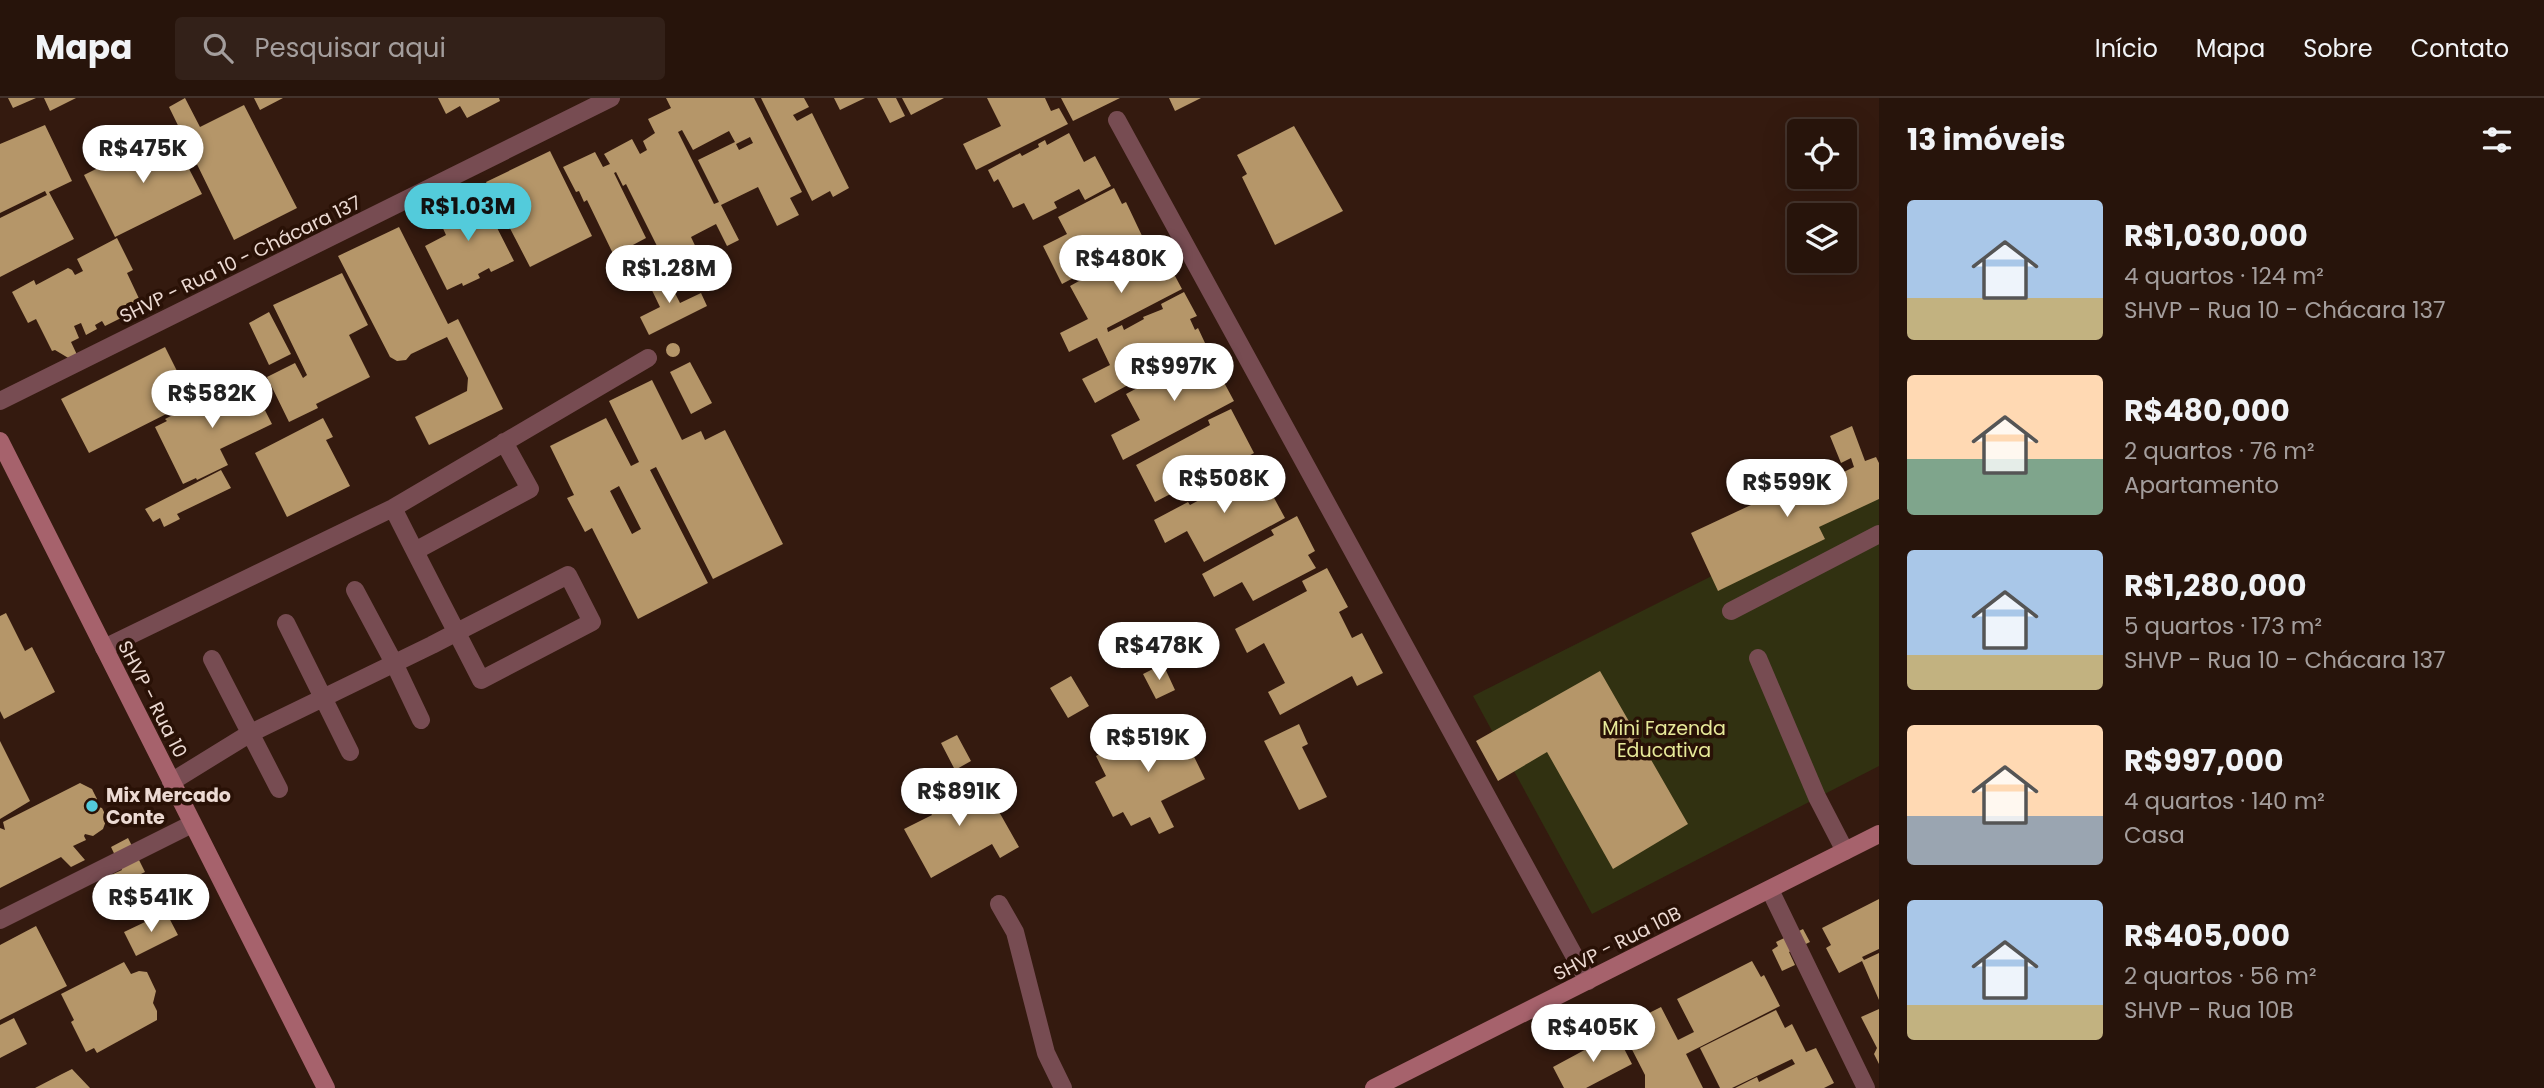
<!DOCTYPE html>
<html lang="pt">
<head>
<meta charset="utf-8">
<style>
	:root { --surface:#27140b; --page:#332119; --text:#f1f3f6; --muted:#a49e9d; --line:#43332c; --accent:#53cbdb }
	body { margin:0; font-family:Poppins,sans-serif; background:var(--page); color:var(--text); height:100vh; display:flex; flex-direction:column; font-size:26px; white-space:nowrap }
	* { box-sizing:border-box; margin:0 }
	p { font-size:23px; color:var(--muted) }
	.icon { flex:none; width:38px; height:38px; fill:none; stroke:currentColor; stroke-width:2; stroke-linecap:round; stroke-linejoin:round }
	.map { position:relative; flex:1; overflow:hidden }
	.drawer { display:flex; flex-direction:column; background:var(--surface); width:665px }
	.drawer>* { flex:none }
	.tools { position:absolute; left:1787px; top:21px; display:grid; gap:14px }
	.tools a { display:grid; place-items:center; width:70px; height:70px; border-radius:7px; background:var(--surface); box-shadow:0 7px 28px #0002,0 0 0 2px var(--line); font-size:35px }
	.price { position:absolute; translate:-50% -60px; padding:0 16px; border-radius:24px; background:#fff; color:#222; font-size:23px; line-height:46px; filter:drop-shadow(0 2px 4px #0008) }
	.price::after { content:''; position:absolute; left:50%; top:42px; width:21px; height:16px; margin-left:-10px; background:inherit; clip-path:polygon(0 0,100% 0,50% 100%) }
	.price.selected { background:var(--accent); color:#111 }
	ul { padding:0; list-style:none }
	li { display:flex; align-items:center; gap:21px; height:175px; padding:0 28px }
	li span { display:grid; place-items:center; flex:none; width:196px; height:140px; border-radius:7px; color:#555 }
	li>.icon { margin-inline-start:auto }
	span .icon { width:84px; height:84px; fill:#fffc; stroke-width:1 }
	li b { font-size:30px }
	h2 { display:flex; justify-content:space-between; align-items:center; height:84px; padding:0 28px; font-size:30px }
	header { display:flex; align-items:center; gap:42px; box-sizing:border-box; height:98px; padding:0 35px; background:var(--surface); border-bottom:2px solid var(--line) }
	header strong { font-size:33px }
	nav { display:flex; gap:38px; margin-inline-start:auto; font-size:24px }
	.search { width:490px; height:63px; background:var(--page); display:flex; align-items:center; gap:18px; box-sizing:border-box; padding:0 24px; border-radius:7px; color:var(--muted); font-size:26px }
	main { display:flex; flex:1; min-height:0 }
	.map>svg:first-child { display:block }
	.green { fill:#313111 }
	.building { fill:#b59669; fill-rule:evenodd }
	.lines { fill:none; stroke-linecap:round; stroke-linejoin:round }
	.lane { stroke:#774c52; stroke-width:18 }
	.street { stroke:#774c52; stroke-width:18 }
	.secondary { stroke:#a6626c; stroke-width:18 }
	.poi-dot { fill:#53cbdb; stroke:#291106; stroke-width:2.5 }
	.labels { text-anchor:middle; stroke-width:7; stroke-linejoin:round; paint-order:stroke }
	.street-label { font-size:19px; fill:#ecdad3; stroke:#291106 }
	.park-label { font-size:19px; fill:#e7e999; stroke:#291106 }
	.poi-label { font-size:19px; font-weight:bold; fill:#ecdad3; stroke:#291106; text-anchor:start }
</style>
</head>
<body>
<header>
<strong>Mapa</strong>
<div class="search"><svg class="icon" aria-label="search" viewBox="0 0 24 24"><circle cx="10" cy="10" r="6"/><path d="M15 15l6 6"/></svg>Pesquisar aqui</div>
<nav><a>Início</a><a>Mapa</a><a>Sobre</a><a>Contato</a></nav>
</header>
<main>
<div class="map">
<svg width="1879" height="990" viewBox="0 0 1879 990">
	<rect width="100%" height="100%" fill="#341a0f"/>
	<path class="green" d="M 1879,394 L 1879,668 L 1592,816 L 1473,598 Z"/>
	<path class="building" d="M 8,0 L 36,0 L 13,10 Z
		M 44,0 L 76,0 L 50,13 Z
		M 185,0 L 200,29 L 244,7 L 297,110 L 234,142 L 169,9 Z
		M 254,0 L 283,0 L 260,12 Z
		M 438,0 L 499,0 L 500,3 L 467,20 L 460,8 L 446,16 Z
		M 666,0 L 754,0 L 802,94 L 790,100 L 799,117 L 777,128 L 758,89 L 721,107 L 739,142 L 727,148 L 716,126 L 691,139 L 699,156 L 669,172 L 626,86 L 623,88 L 616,74 L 614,75 L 646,140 L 631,148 L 636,157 L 618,166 L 587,102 L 584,104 L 579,93 L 576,94 L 563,69 L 595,54 L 603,69 L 610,66 L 604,56 L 632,41 L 640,56 L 647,52 L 643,43 L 655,35 L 648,21 L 671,10 ZM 682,32 L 693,52 L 729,33 L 735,44 L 698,62 L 719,104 L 714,106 L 678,34 ZM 750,39 L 753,45 L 739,52 L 736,46 Z
		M 761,0 L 804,0 L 809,9 L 793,17 L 797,23 L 812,15 L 849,90 L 833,99 L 830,93 L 812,103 Z
		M 834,0 L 865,0 L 840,12 Z
		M 877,0 L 896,0 L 905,18 L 890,25 Z
		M 902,0 L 944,0 L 911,17 Z
		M 987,0 L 1045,0 L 1051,13 L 1059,10 L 1068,26 L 976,72 L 963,46 L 1001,28 Z
		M 1061,0 L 1120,0 L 1073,23 Z
		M 1169,0 L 1201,0 L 1175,13 Z
		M 45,27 L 72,83 L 49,94 L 74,141 L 0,179 L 0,120 L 47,97 L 45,93 L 0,115 L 0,46 Z
		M 1294,28 L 1343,113 L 1275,147 L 1242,79 L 1247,76 L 1237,57 Z
		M 170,34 L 202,96 L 115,139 L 84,77 Z
		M 1069,35 L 1084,64 L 1095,58 L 1111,88 L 1085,102 L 1079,91 L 1054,104 L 1057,110 L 1033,122 L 1024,105 L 1013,110 L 998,81 L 994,84 L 988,72 L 1020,55 L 1022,58 L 1039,49 L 1038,46 L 1045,42 L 1047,47 Z
		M 550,53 L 592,138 L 530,169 L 486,84 Z
		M 1114,90 L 1122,106 L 1126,104 L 1144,142 L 1153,137 L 1182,191 L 1107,230 L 1108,234 L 1122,227 L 1124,232 L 1144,221 L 1143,219 L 1163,211 L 1161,206 L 1184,194 L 1197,218 L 1190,221 L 1195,232 L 1198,230 L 1205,245 L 1095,305 L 1082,281 L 1110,267 L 1097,240 L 1069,254 L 1060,235 L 1088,221 L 1070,188 L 1126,157 L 1121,150 L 1077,174 L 1079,177 L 1062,186 L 1043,148 L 1067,136 L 1058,119 Z
		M 476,94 L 487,115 L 489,114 L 514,163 L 491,174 L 489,170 L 478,176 L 480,180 L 463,188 L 462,185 L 447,192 L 425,148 L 446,137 L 436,115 Z
		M 399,129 L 448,226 L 458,221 L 503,311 L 429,347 L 415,319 L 467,293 L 468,280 L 447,239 L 411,256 L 406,262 L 397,263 L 390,259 L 338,158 Z
		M 117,140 L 133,172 L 127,175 L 143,209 L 105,228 L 102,223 L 95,227 L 97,231 L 86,237 L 81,225 L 74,228 L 79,240 L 71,244 L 79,261 L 75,264 L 55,252 L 52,253 L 36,221 L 28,225 L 12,194 L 34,182 L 36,187 L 68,170 L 72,172 L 75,177 L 83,173 L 77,161 Z
		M 664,173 L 680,205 L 701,195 L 707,208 L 649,237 L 640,219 L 660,209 L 647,182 Z
		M 342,175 L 368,227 L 349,237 L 370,279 L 316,306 L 318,310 L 289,324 L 267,279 L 295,265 L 303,280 L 307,277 L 273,207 Z
		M 269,214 L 291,256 L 269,267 L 249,225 Z
		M666 252a7 7 0 1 1 14 0a7 7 0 1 1-14 0Z
		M 165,249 L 192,303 L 89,355 L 61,301 Z
		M 1214,249 L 1227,273 L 1220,277 L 1234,303 L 1123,362 L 1111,337 L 1140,322 L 1126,296 L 1158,279 L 1161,284 L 1175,277 L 1173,275 L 1193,266 L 1191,261 Z
		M 690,264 L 712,305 L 691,316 L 670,274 Z
		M 248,279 L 272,326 L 220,351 L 228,367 L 197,382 L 196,380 L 183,386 L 155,329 L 167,323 L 165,321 Z
		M 652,282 L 682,342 L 701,333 L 705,342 L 725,332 L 783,446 L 713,481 L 656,369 L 650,372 L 708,485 L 638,521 L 592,430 L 585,434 L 567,400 L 574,397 L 550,348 L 606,320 L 631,368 L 639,364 L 609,303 ZM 619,388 L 641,431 L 632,436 L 610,393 Z
		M 1231,311 L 1254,355 L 1226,370 L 1217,376 L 1218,378 L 1186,397 L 1182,390 L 1155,404 L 1136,367 L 1210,327 L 1208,322 Z
		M 323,320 L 333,339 L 326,342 L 350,388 L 287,419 L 255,355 Z
		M 1852,328 L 1865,363 L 1876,359 L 1879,365 L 1879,401 L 1819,429 L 1825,441 L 1718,493 L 1691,435 L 1798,385 L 1803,394 L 1854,369 L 1851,360 L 1841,365 L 1830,338 Z
		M 1256,367 L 1285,420 L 1204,464 L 1187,433 L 1165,445 L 1154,422 L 1188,404 L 1190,407 L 1233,384 L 1231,380 Z
		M 221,372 L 231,390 L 177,416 L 180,421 L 164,429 L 160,420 L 153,424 L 145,411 Z
		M 1297,418 L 1315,453 L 1308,457 L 1316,470 L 1253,503 L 1242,484 L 1214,499 L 1202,476 L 1274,437 L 1271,432 Z
		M 1327,470 L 1348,509 L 1339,514 L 1352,540 L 1362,535 L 1383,575 L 1357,588 L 1352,578 L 1280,617 L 1268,594 L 1285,585 L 1264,545 L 1247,555 L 1235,531 L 1307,493 L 1302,483 Z
		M 6,515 L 25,553 L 32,549 L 55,594 L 4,621 L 0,613 L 0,518 Z
		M 1163,566 L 1175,592 L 1156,601 L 1143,576 Z
		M 1600,573 L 1688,726 L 1613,771 L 1547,654 L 1498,683 L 1476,643 Z
		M 1071,578 L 1089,608 L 1068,620 L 1050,590 Z
		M 1174,618 L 1205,681 L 1161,703 L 1174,729 L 1159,736 L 1150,719 L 1131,728 L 1123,714 L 1113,719 L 1095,684 L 1106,678 L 1096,658 Z
		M 1299,626 L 1308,646 L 1302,649 L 1327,699 L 1299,712 L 1264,643 Z
		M 957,637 L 971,663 L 955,672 L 941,645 Z
		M 0,643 L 30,703 L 0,721 Z
		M 972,678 L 984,699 L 989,696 L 1019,749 L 1000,760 L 992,746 L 931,780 L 904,731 L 932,717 L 924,703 Z
		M 80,685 L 92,691 L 97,701 L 94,708 L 102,710 L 107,720 L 103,731 L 93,738 L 85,736 L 84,738 L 86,742 L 73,748 L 85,762 L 71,769 L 61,759 L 0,790 L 0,730 L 5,732 L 3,724 Z
		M 128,740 L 145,774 L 116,788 L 111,777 L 122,772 L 111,749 Z
		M 1879,801 L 1879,851 L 1862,859 L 1864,862 L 1879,855 L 1879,902 L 1862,863 L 1839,875 L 1826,850 L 1831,847 L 1822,830 Z
		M 166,814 L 178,837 L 136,858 L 124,834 Z
		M 36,828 L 67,888 L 0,922 L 0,847 Z
		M 1803,831 L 1810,844 L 1789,854 L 1795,867 L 1782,873 L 1772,852 L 1778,848 L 1776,844 Z
		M 1752,863 L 1761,879 L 1764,877 L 1780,908 L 1686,956 L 1703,990 L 1645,990 L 1645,977 L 1622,932 L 1649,919 L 1647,916 L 1661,909 L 1678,942 L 1694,934 L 1677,901 Z
		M 124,864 L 131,876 L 139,873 L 147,874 L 156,893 L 153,905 L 157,913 L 157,922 L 97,955 L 94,950 L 86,954 L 71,924 L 74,922 L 61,896 Z
		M 1879,911 L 1879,966 L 1874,956 L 1877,950 L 1861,919 Z
		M 1776,912 L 1785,930 L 1792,926 L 1806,954 L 1816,950 L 1834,985 L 1824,990 L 1735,990 L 1757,979 L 1759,984 L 1795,966 L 1792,961 L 1732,990 L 1720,990 L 1700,950 Z
		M 14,920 L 27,946 L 0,960 L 0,927 Z
		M 1616,935 L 1632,966 L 1586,990 L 1564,990 L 1553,969 Z
		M 72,971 L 90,990 L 35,990 L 62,976 Z"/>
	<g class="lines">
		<path class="lane" d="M 415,453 L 530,391 L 504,344
			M 355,492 L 394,565 L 421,622
			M 286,525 L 350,654
			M 104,550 L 393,410 L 648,260
			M 1758,560 L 1817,699 L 1845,753
			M 212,561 L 279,691
			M 171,684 L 249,636 L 432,547 L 457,534 L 568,477 L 592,524 L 481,582 C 452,525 422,468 393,410
			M 999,806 L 1015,834 L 1046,955 L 1063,990"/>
		<path class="street" d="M 1117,22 L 1588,883
			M 0,303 L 611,0
			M 1731,513 L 1879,436
			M 1770,792 L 1866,990
			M 0,822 L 192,726"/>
		<path class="secondary" d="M 0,343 L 326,990
			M 1374,990 L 1879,736"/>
	</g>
	<circle class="poi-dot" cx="92" cy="708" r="7"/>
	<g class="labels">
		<g class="street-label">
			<text transform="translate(240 161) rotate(-26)" y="7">SHVP - Rua 10 - Chácara 137</text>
			<text transform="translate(153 601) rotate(63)" y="7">SHVP - Rua 10</text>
			<text transform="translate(1617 845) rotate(-27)" y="7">SHVP - Rua 10B</text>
		</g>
		<g class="park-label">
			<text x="1664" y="637">Mini Fazenda<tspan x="1664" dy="22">Educativa</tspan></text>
		</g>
		<g class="poi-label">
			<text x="106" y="704">Mix Mercado<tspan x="106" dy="22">Conte</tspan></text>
		</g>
	</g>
</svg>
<div class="tools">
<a><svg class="icon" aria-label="locate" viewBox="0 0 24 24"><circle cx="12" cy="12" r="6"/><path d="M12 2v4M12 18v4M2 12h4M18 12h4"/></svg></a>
<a><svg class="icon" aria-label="layers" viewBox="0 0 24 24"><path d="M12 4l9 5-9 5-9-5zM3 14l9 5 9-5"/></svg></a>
</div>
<b class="price" style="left:143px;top:87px">R$475K</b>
<b class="price selected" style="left:468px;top:145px">R$1.03M</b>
<b class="price" style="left:1121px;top:197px">R$480K</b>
<b class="price" style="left:669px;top:207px">R$1.28M</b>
<b class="price" style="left:1174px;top:305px">R$997K</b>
<b class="price" style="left:212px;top:332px">R$582K</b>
<b class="price" style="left:1224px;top:417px">R$508K</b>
<b class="price" style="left:1787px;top:421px">R$599K</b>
<b class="price" style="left:1159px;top:584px">R$478K</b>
<b class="price" style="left:1148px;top:676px">R$519K</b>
<b class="price" style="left:959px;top:730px">R$891K</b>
<b class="price" style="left:151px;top:836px">R$541K</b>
<b class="price" style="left:1593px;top:966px">R$405K</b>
</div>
<section class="drawer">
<h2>13 imóveis<svg class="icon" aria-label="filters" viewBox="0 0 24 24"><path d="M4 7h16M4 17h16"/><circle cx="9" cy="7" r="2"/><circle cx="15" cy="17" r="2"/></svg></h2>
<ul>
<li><span style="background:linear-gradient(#a9c7e8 70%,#c2b280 0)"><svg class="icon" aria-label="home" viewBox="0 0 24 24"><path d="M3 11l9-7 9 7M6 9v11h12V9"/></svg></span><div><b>R$1,030,000</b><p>4 quartos · 124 m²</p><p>SHVP - Rua 10 - Chácara 137</p></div></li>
<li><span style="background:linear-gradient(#ffd9b3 60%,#7fa58c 0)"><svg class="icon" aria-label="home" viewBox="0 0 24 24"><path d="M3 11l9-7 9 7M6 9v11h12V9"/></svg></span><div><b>R$480,000</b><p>2 quartos · 76 m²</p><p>Apartamento</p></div></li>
<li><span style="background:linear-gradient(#a9c7e8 75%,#c2b280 0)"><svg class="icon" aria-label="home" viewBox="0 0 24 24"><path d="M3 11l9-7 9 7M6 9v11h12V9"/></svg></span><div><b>R$1,280,000</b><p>5 quartos · 173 m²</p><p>SHVP - Rua 10 - Chácara 137</p></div></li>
<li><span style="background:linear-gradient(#ffd9b3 65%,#9aa5b1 0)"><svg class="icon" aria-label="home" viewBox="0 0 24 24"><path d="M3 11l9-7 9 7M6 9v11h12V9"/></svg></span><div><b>R$997,000</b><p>4 quartos · 140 m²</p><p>Casa</p></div></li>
<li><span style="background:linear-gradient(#a9c7e8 75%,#c2b280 0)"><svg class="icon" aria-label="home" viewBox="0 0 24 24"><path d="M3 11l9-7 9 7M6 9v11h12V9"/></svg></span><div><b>R$405,000</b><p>2 quartos · 56 m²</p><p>SHVP - Rua 10B</p></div></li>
</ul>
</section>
</main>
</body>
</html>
